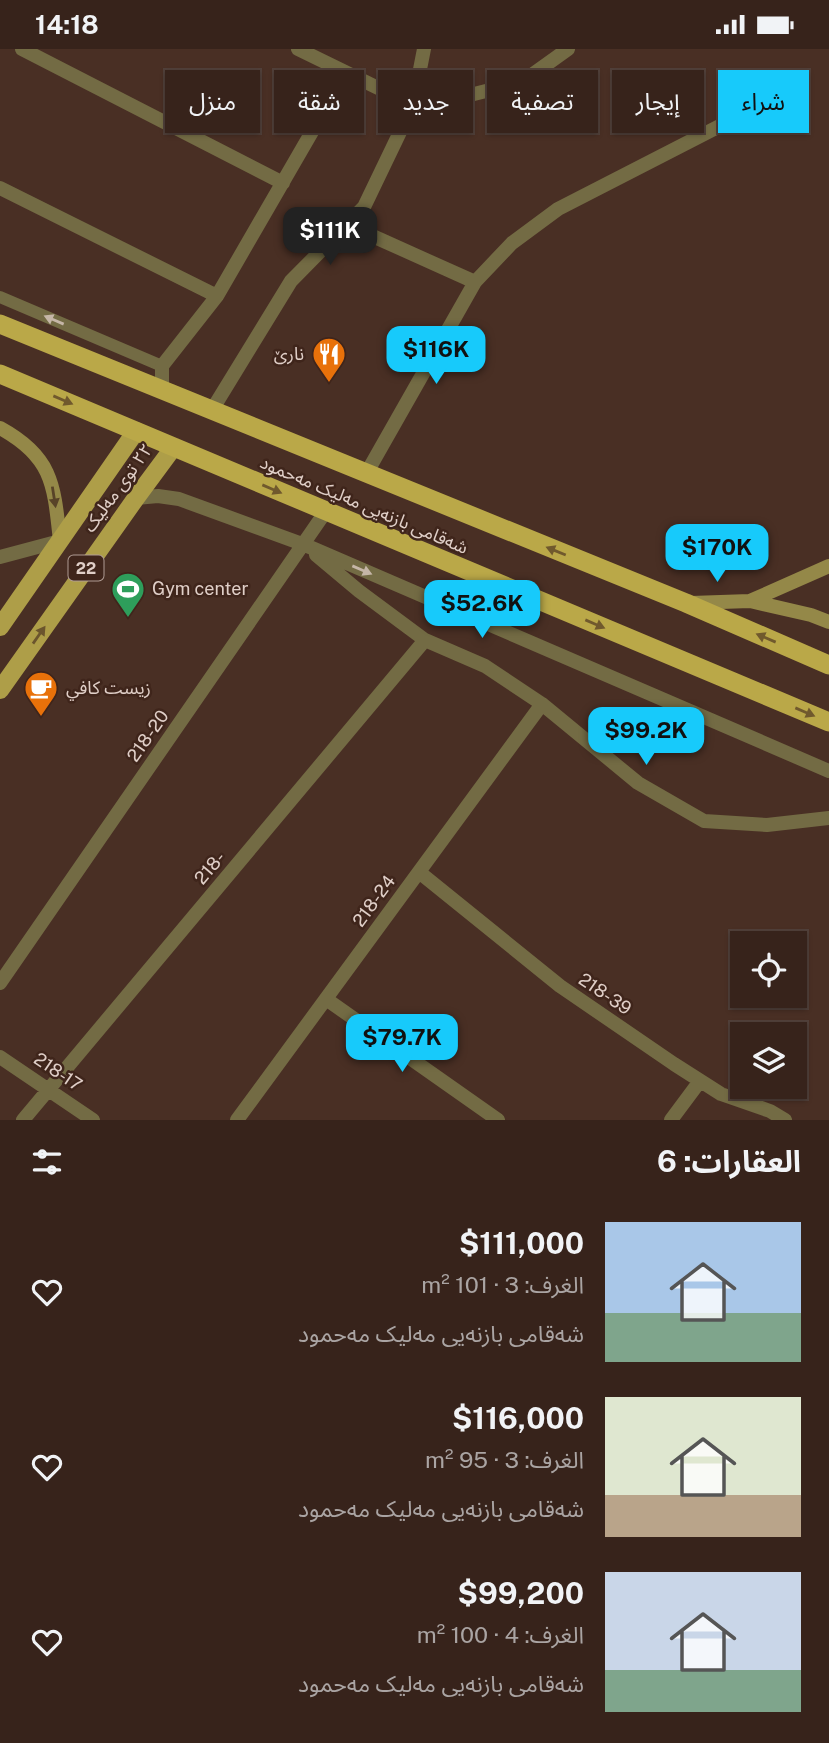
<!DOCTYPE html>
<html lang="ar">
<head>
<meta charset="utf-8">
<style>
	:root { --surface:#37231b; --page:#422f28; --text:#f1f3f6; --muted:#aaa4a3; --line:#51403a; --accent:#17cafb }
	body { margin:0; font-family:"Public Sans","Noto Sans Arabic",sans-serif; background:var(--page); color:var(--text); direction:rtl; height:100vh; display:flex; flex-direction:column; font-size:26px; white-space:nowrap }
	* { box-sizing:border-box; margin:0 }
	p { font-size:23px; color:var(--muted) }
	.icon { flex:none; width:38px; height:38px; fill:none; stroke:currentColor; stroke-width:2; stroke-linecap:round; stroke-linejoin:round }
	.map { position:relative; height:1071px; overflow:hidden; direction:ltr }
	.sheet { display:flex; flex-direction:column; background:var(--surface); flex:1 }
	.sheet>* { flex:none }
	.banner { position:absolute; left:21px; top:21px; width:788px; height:63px; direction:rtl; display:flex; gap:14px }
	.controls { position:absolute; left:730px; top:882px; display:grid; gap:14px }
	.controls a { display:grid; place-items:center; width:77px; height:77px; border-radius:0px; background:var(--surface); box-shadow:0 2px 5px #0004,0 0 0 2px var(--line); font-size:35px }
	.price { position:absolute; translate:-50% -60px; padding:0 16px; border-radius:14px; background:var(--accent); color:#111; font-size:23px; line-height:46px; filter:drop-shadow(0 2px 4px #0008) }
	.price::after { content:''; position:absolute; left:50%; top:42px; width:21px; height:16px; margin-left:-10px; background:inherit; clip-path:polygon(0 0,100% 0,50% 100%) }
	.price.on { background:#222; color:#fff }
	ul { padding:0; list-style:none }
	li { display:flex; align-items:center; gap:21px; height:175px; padding:0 28px }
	li span { display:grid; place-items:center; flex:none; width:196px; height:140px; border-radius:0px; color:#555 }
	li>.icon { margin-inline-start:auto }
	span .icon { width:84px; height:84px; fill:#fffc; stroke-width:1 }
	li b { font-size:30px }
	h2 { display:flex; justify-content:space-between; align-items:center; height:84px; padding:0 28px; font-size:30px }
	.pill { padding:0 24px; border-radius:0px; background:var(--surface); box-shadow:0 2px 5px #0004,0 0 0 2px var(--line); font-size:24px; line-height:63px }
	.pill.on { background:var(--accent); color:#111 }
	.status { display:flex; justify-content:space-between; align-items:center; height:49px; padding:0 35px; background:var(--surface); direction:ltr }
	.status svg { height:19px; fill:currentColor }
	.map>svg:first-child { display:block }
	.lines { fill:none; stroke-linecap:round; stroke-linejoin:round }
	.service { stroke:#736b44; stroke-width:12 }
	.minor { stroke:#736b44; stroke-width:14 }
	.secondary { stroke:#948848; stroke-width:14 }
	.primary { stroke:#ae9e48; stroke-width:18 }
	.trunk { stroke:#baa848; stroke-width:19 }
	.oneway { fill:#c5b6a7 }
	.oneway2 { fill:#70592d }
	.oneway3 { fill:#584328 }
	.oneway4 { fill:#6b552d }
	.labels { text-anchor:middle; stroke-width:5; stroke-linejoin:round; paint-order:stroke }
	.shield { fill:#3f251b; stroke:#b09c94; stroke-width:2 }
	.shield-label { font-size:16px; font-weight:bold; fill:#e0cfc8 }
	.poi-label { font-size:18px; fill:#e0cfc8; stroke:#3f251b; text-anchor:start }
	.street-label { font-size:18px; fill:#e0cfc8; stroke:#3f251b }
</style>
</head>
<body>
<div class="status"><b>14:18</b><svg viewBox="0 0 49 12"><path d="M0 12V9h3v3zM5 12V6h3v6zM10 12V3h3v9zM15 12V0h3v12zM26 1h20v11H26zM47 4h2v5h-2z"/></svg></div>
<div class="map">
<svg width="829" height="1071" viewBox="0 0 829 1071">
	<rect width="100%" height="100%" fill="#492f24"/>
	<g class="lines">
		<path class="service" d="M 0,248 L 162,317"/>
		<path class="minor" d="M 22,0 L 283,134
			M 298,0 L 413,56 L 424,0
			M 0,139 L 217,247
			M 348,176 L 475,233
			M 162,342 L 162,317 L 217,247 L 346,24
			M 212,361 L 291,232 L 364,158 L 413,56 L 474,45 L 522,33 L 568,0
			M 366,425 L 475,233 L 512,194 L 558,160 L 747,63
			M 136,449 L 158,447 L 179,450 L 305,496 L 829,722
			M 316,506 L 359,542 L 425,591 L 485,617 L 542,655 L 638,734 L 704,772 L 767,776 L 829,769
			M 0,508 L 60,492
			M 419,823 L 560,937 L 674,1015 L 721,1045 L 770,1062 L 785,1071
			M 0,934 L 326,462
			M 326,950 L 498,1071
			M 0,1008 L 93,1071
			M 23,1071 L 425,591
			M 237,1071 L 542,655
			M 671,1071 L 700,1032"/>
		<path class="secondary" d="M 0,379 C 53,408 54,436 60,492
			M 750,552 L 829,517
			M 691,554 L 750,552 L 811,566 L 829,573"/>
		<path class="primary" d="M 0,578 L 136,382
			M 0,641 L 136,449 L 173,399"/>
		<path class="trunk" d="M 0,275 L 686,554 L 829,616
			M 0,325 L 829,673"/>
	</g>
	<defs><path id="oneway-solid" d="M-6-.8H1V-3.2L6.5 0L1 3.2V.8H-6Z" transform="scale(1.75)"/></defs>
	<g class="oneway">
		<use href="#oneway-solid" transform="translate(54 271) rotate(-157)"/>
		<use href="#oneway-solid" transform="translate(362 521) rotate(23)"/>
	</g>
	<g class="oneway2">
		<use href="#oneway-solid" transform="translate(63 351) rotate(23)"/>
		<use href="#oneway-solid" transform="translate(272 440) rotate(23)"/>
		<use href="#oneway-solid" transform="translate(556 502) rotate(-158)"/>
		<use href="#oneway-solid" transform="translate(595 575) rotate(23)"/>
		<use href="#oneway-solid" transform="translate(766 589) rotate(-157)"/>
		<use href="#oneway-solid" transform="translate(805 663) rotate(23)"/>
	</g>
	<use class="oneway3" href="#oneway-solid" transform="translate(54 448) rotate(81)"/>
	<use class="oneway4" href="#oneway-solid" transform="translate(39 586) rotate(-55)"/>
	<defs>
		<symbol id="restaurant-pin" viewBox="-11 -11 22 30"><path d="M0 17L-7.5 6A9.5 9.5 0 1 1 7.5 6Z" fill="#e8710a" stroke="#3f251b"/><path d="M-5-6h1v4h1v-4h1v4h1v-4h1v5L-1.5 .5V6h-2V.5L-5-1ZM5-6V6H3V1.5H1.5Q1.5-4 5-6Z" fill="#fff"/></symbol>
		<symbol id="stadium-pin" viewBox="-11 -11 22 30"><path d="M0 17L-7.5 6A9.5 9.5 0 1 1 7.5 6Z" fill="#2e9e5b" stroke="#3f251b"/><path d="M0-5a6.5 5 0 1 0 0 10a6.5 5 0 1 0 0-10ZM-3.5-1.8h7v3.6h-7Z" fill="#fff"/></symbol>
		<symbol id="cafe-pin" viewBox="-11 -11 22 30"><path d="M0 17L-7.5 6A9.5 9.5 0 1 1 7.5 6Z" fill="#e8710a" stroke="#3f251b"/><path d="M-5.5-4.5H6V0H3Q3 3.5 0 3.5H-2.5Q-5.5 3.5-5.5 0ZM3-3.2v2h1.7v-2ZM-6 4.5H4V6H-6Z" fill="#fff"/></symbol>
	</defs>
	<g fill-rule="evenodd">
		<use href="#restaurant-pin" x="310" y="286" width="38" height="52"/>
		<use href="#stadium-pin" x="109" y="521" width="38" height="52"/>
		<use href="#cafe-pin" x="22" y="620" width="38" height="52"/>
	</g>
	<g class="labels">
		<rect class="shield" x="68.5" y="506.5" width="35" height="25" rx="5"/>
		<g class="shield-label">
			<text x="86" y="525">22</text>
		</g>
		<g class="poi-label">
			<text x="304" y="311" text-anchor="end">نارێ</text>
			<text x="152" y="546">Gym center</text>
			<text x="66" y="645">زيست كافي</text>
		</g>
		<g class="street-label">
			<text transform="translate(118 439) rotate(-54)" y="6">٢٢ توی مەلیک</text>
			<text transform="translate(364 456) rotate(23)" y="6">شەقامی بازنەیی مەلیک مەحمود</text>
			<text transform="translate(148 687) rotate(-55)" y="6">218-20</text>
			<text transform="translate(210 819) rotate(-50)" y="6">218-</text>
			<text transform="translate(374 852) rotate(-54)" y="6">218-24</text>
			<text transform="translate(605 945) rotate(34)" y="6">218-39</text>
			<text transform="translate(58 1023) rotate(34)" y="6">218-17</text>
		</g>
	</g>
</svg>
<div class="controls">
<a><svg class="icon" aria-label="locate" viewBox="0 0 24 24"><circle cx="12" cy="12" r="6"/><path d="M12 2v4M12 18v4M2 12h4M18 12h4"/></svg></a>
<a><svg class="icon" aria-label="layers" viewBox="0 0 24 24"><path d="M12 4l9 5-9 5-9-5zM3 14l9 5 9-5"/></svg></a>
</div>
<b class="price on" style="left:330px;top:218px">$111K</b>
<b class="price" style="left:436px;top:337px">$116K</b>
<b class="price" style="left:717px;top:535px">$170K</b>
<b class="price" style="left:482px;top:591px">$52.6K</b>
<b class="price" style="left:646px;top:718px">$99.2K</b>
<b class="price" style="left:402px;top:1025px">$79.7K</b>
<div class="banner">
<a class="pill on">شراء</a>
<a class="pill">إيجار</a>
<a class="pill">تصفية</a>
<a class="pill">جديد</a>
<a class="pill">شقة</a>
<a class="pill">منزل</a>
</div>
</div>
<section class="sheet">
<h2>العقارات: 6<svg class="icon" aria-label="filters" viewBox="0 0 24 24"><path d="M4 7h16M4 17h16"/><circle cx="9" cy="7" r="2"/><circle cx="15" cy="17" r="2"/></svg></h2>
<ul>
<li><span style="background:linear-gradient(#a9c7e8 65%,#7fa58c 0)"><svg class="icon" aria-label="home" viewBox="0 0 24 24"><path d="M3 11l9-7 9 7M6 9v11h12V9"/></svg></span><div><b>$111,000</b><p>الغرف: 3 · 101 m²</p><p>شەقامی بازنەیی مەلیک مەحمود</p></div><svg class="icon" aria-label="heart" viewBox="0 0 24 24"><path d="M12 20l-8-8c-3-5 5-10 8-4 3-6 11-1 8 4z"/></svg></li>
<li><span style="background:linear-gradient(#dfe7d0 70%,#b9a48a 0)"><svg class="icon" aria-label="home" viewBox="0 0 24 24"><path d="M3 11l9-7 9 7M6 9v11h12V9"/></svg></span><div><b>$116,000</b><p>الغرف: 3 · 95 m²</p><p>شەقامی بازنەیی مەلیک مەحمود</p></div><svg class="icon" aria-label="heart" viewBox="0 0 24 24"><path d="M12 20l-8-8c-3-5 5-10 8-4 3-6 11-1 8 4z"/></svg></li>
<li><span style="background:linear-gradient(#c9d6e8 70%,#7fa58c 0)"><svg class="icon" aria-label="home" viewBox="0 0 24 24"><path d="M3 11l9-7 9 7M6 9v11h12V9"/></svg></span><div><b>$99,200</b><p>الغرف: 4 · 100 m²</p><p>شەقامی بازنەیی مەلیک مەحمود</p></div><svg class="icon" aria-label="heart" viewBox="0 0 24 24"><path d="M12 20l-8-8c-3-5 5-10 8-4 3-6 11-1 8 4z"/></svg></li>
</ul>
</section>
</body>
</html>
